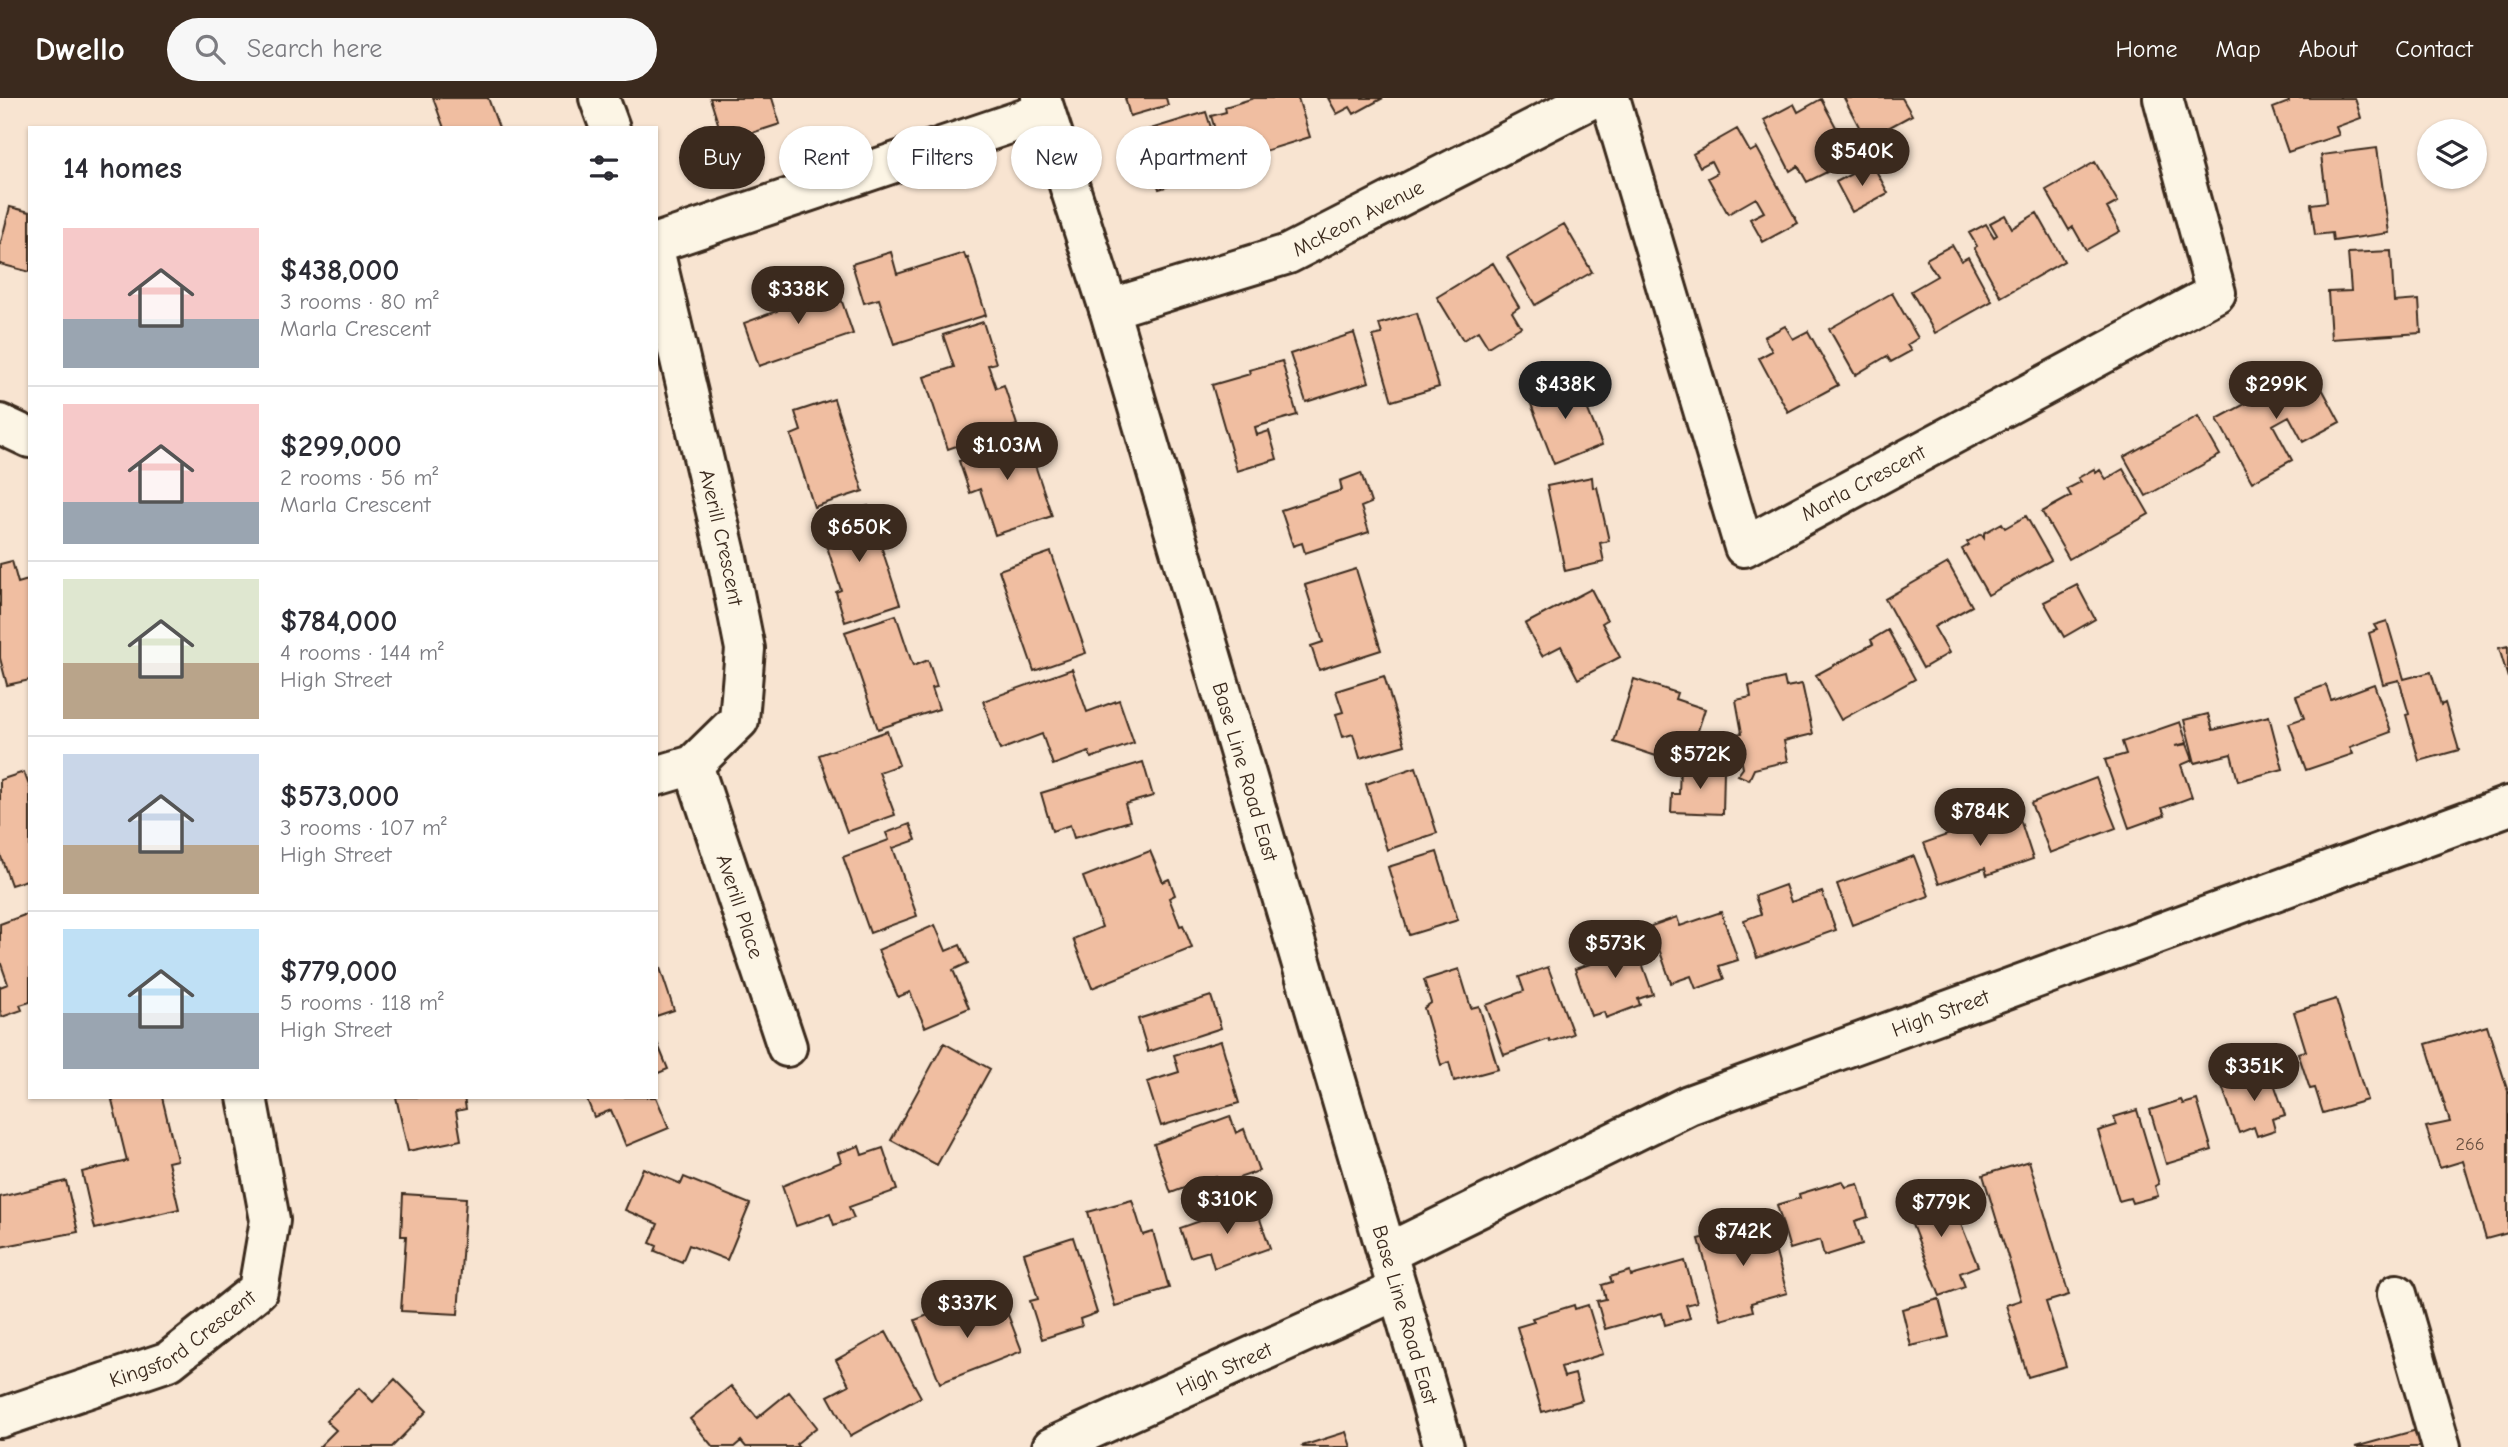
<!DOCTYPE html>
<html lang="en">
<head>
<meta charset="utf-8">
<style>
	:root { --surface:#fff; --page:#f7f7f7; --text:#2b2b33; --muted:#7c7c81; --line:#e1e1e2; --accent:#3b2a1e }
	body { margin:0; font-family:"Comic Neue",sans-serif; background:var(--page); color:var(--text); height:100vh; display:flex; flex-direction:column; font-size:26px; white-space:nowrap }
	* { box-sizing:border-box; margin:0 }
	p { font-size:23px; color:var(--muted) }
	.icon { flex:none; width:38px; height:38px; fill:none; stroke:currentColor; stroke-width:2; stroke-linecap:round; stroke-linejoin:round }
	.map { position:relative; flex:1; overflow:hidden }
	.side { position:absolute; left:28px; top:28px; width:630px; height:973px; display:flex; flex-direction:column; background:var(--surface); border-radius:0px; box-shadow:0 2px 5px #0004 }
	.side>* { flex:none }
	.top-card { position:absolute; left:679px; top:28px; width:665px; height:63px; display:flex; gap:14px }
	.tools { position:absolute; left:2417px; top:21px; display:grid; gap:14px }
	.tools a { display:grid; place-items:center; width:70px; height:70px; border-radius:50%; background:var(--surface); box-shadow:0 2px 5px #0004; font-size:35px }
	.price { position:absolute; translate:-50% -60px; padding:0 16px; border-radius:24px; background:var(--accent); color:#fff; font-size:23px; line-height:46px; filter:drop-shadow(0 2px 4px #0008) }
	.price::after { content:''; position:absolute; left:50%; top:42px; width:21px; height:16px; margin-left:-10px; background:inherit; clip-path:polygon(0 0,100% 0,50% 100%) }
	.price.selected { background:#222; color:#fff }
	ul { padding:0; list-style:none }
	li { display:flex; align-items:center; gap:21px; height:175px; padding:0 35px }
	li+li { border-top:2px solid var(--line) }
	li span { display:grid; place-items:center; flex:none; width:196px; height:140px; border-radius:0px; color:#555 }
	li>.icon { margin-inline-start:auto }
	span .icon { width:84px; height:84px; fill:#fffc; stroke-width:1 }
	li b { font-size:30px }
	h2 { display:flex; justify-content:space-between; align-items:center; height:84px; padding:0 35px; font-size:30px }
	.chip { padding:0 24px; border-radius:32px; background:var(--surface); box-shadow:0 2px 5px #0004; font-size:24px; line-height:63px }
	.chip.selected { background:var(--accent); color:#fff }
	header { display:flex; align-items:center; gap:42px; box-sizing:border-box; height:98px; padding:0 35px; background:var(--accent); color:#fff }
	header strong { font-size:33px }
	nav { display:flex; gap:38px; margin-inline-start:auto; font-size:24px }
	.search { width:490px; height:63px; background:var(--page); display:flex; align-items:center; gap:18px; box-sizing:border-box; padding:0 24px; border-radius:38px; color:var(--muted); font-size:26px }
	.map>svg:first-child { display:block }
	.building { fill:#f0bea1; stroke:#3b2a1e; stroke-width:2 }
	.lines { fill:none; stroke-linecap:round; stroke-linejoin:round }
	.minor-casing { stroke:#3b2a1e; stroke-width:44 }
	.minor { stroke:#fcf5e5; stroke-width:38 }
	.labels { text-anchor:middle; stroke-width:6; stroke-linejoin:round; paint-order:stroke }
	.number-label { font-size:18px; fill:#684f3f }
	.street-label { font-size:21px; fill:#3b2a1e; stroke:#fcf5e5 }
</style>
</head>
<body>
<header>
<strong>Dwello</strong>
<div class="search"><svg class="icon" aria-label="search" viewBox="0 0 24 24"><circle cx="10" cy="10" r="6"/><path d="M15 15l6 6"/></svg>Search here</div>
<nav><a>Home</a><a>Map</a><a>About</a><a>Contact</a></nav>
</header>
<div class="map">
<svg width="2508" height="1349" viewBox="0 0 2508 1349">
	<rect width="100%" height="100%" fill="#f8e4d1"/>
	<filter id="ink" filterUnits="userSpaceOnUse"><feTurbulence type="fractalNoise" baseFrequency=".0143" numOctaves="2"/><feDisplacementMap in="SourceGraphic" scale="14" xChannelSelector="R" yChannelSelector="G"/><feConvolveMatrix kernelMatrix="1 2 1 2 8 2 1 2 1" color-interpolation-filters="sRGB"/></filter>
	<g filter="url(#ink)">
		<path class="building" d="M 433,0 L 488,0 L 499,30 L 444,30 Z
			M 710,0 L 772,0 L 780,26 L 724,44 Z
			M 1125,0 L 1166,0 L 1168,7 L 1130,18 Z
			M 1254,0 L 1298,0 L 1310,39 L 1225,65 L 1211,18 L 1226,14 L 1225,9 Z
			M 1328,0 L 1383,0 L 1354,16 L 1350,9 L 1337,16 Z
			M 1844,0 L 1902,0 L 1912,17 L 1866,42 Z
			M 2288,0 L 2355,0 L 2361,20 L 2336,29 L 2339,37 L 2288,54 L 2273,10 L 2289,4 Z
			M 1821,1 L 1844,44 L 1818,57 L 1827,74 L 1807,84 L 1798,68 L 1790,73 L 1764,22 L 1794,6 L 1798,14 Z
			M 1206,14 L 1221,61 L 1193,70 L 1196,80 L 1159,91 L 1141,34 Z
			M 1737,31 L 1750,54 L 1757,50 L 1798,125 L 1763,144 L 1750,121 L 1764,114 L 1756,100 L 1728,116 L 1708,80 L 1717,75 L 1711,63 L 1700,69 L 1693,56 Z
			M 2377,50 L 2389,135 L 2333,143 L 2332,135 L 2315,137 L 2311,106 L 2327,104 L 2321,57 Z
			M 2095,64 L 2118,104 L 2107,110 L 2120,133 L 2086,152 L 2073,129 L 2069,132 L 2046,92 Z
			M 1872,65 L 1888,95 L 1852,114 L 1836,84 Z
			M 10,109 L 30,114 L 30,174 L 0,166 L 0,148 Z
			M 2037,115 L 2064,163 L 2001,199 L 1974,150 L 1977,148 L 1969,135 L 1986,126 L 1994,139 L 1997,137 L 1990,125 L 2005,117 L 2012,130 Z
			M 1564,126 L 1592,174 L 1535,207 L 1507,159 Z
			M 1952,147 L 1961,163 L 1968,159 L 1992,203 L 1935,235 L 1911,193 L 1937,178 L 1926,161 Z
			M 2391,153 L 2394,204 L 2419,202 L 2421,235 L 2331,241 L 2328,194 L 2351,193 L 2348,155 Z
			M 891,154 L 897,176 L 964,155 L 966,161 L 968,160 L 986,217 L 894,246 L 879,201 L 864,205 L 852,166 Z
			M 1493,165 L 1519,209 L 1512,214 L 1521,229 L 1488,249 L 1478,233 L 1463,242 L 1437,199 Z
			M 811,191 L 814,200 L 838,192 L 853,236 L 759,268 L 744,225 L 777,213 L 774,204 Z
			M 1892,195 L 1918,240 L 1907,247 L 1911,253 L 1891,264 L 1887,258 L 1855,277 L 1829,231 Z
			M 1417,215 L 1439,289 L 1392,303 L 1373,238 L 1382,236 L 1379,226 Z
			M 983,224 L 996,265 L 988,267 L 996,290 L 1004,287 L 1017,327 L 948,351 L 924,279 L 954,269 L 943,237 Z
			M 1785,228 L 1793,241 L 1808,233 L 1838,287 L 1788,314 L 1759,260 L 1772,253 L 1764,239 Z
			M 1354,235 L 1369,284 L 1306,304 L 1290,256 Z
			M 1282,263 L 1297,317 L 1255,329 L 1257,337 L 1269,333 L 1277,361 L 1237,373 L 1212,287 L 1250,276 L 1249,272 Z
			M 2291,271 L 2299,285 L 2309,280 L 2318,283 L 2340,324 L 2303,344 L 2289,318 L 2273,327 L 2292,362 L 2252,384 L 2217,321 L 2247,305 L 2241,296 Z
			M 1575,280 L 1602,347 L 1554,366 L 1528,298 Z
			M 834,301 L 863,393 L 814,409 L 791,337 L 801,333 L 795,314 Z
			M 2198,318 L 2220,357 L 2146,398 L 2124,359 Z
			M 1023,331 L 1052,418 L 995,437 L 980,391 L 970,395 L 959,363 L 970,360 L 966,350 Z
			M 2094,371 L 2096,375 L 2100,372 L 2106,381 L 2123,371 L 2149,416 L 2069,461 L 2042,414 L 2071,398 L 2067,391 L 2081,384 L 2078,380 Z
			M 1361,375 L 1371,405 L 1361,409 L 1369,434 L 1305,455 L 1302,445 L 1293,448 L 1281,412 L 1342,392 L 1340,383 Z
			M 1592,379 L 1593,390 L 1597,389 L 1609,443 L 1600,445 L 1604,464 L 1565,473 L 1547,388 Z
			M 868,408 L 900,506 L 845,524 L 836,494 L 841,492 L 819,424 Z
			M 2026,418 L 2051,462 L 1988,497 L 1962,451 L 1969,447 L 1967,444 L 1981,436 L 1984,440 L 1984,435 L 2002,425 L 2005,430 Z
			M 1051,454 L 1086,555 L 1034,573 L 999,472 Z
			M 12,463 L 18,485 L 28,482 L 30,491 L 30,582 L 7,587 L 0,560 L 0,466 Z
			M 1948,465 L 1972,508 L 1934,529 L 1949,555 L 1923,570 L 1885,501 Z
			M 1356,471 L 1381,552 L 1319,572 L 1311,548 L 1323,544 L 1305,487 Z
			M 2077,487 L 2095,521 L 2064,539 L 2044,504 Z
			M 1591,491 L 1607,522 L 1602,525 L 1620,559 L 1578,581 L 1561,548 L 1542,558 L 1525,526 Z
			M 896,517 L 913,568 L 928,562 L 937,589 L 932,590 L 939,611 L 878,631 L 845,534 Z
			M 2387,523 L 2404,581 L 2431,574 L 2441,607 L 2445,605 L 2459,652 L 2419,663 L 2406,617 L 2409,616 L 2399,582 L 2383,586 L 2369,535 L 2377,532 L 2374,527 Z
			M 1888,532 L 1915,581 L 1841,622 L 1816,577 L 1873,546 L 1871,542 Z
			M 2508,548 L 2508,580 L 2499,550 Z
			M 1072,571 L 1087,614 L 1119,602 L 1134,645 L 1091,660 L 1089,654 L 1053,667 L 1042,636 L 1000,652 L 983,603 Z
			M 1384,578 L 1405,647 L 1360,660 L 1353,636 L 1343,639 L 1336,616 L 1343,614 L 1336,593 Z
			M 1784,580 L 1786,589 L 1802,586 L 1813,636 L 1784,643 L 1788,663 L 1754,671 L 1749,682 L 1738,677 L 1743,670 L 1736,636 L 1742,635 L 1736,602 L 1751,599 L 1749,588 Z
			M 1634,581 L 1677,595 L 1675,601 L 1705,611 L 1691,654 L 1663,645 L 1659,659 L 1614,644 Z
			M 2374,586 L 2391,634 L 2350,649 L 2353,656 L 2306,672 L 2289,625 L 2304,620 L 2296,598 L 2326,587 L 2331,602 Z
			M 2208,616 L 2213,632 L 2269,618 L 2283,671 L 2238,683 L 2231,656 L 2195,665 L 2184,622 Z
			M 2180,624 L 2187,645 L 2175,648 L 2187,646 L 2193,662 L 2181,667 L 2192,699 L 2162,710 L 2165,717 L 2129,730 L 2105,662 L 2126,656 L 2122,644 Z
			M 887,633 L 899,667 L 879,674 L 895,717 L 847,734 L 819,657 Z
			M 1143,664 L 1153,698 L 1125,706 L 1130,723 L 1074,740 L 1070,727 L 1052,733 L 1041,695 Z
			M 1416,669 L 1437,735 L 1387,752 L 1366,686 Z
			M 1680,669 L 1724,671 L 1723,716 L 1671,714 L 1672,696 L 1679,696 Z
			M 24,674 L 30,690 L 30,781 L 11,787 L 0,756 L 0,682 Z
			M 2096,680 L 2116,730 L 2050,755 L 2031,705 Z
			M 2017,712 L 2033,761 L 1987,777 L 1985,770 L 1939,786 L 1924,745 Z
			M 910,726 L 916,742 L 893,750 L 917,818 L 870,835 L 843,759 L 889,742 L 886,735 Z
			M 1150,753 L 1163,784 L 1169,781 L 1175,797 L 1169,800 L 1180,828 L 1183,827 L 1192,850 L 1092,890 L 1073,841 L 1102,829 L 1083,779 Z
			M 1437,754 L 1458,822 L 1409,837 L 1388,769 Z
			M 1914,758 L 1929,798 L 1852,827 L 1837,786 Z
			M 1785,787 L 1791,804 L 1822,794 L 1836,832 L 1757,860 L 1744,822 L 1761,816 L 1755,798 Z
			M 1721,814 L 1738,862 L 1719,868 L 1724,881 L 1696,891 L 1691,878 L 1671,885 L 1651,828 L 1677,819 L 1680,828 Z
			M 30,815 L 30,904 L 20,907 L 22,912 L 2,919 L 0,912 L 0,889 L 8,886 L 0,863 L 0,826 Z
			M 935,827 L 946,853 L 960,847 L 968,865 L 953,872 L 969,910 L 925,929 L 910,894 L 898,899 L 878,852 Z
			M 1632,837 L 1653,896 L 1638,901 L 1640,907 L 1606,920 L 1604,914 L 1591,918 L 1575,871 L 1611,859 L 1606,847 Z
			M 659,867 L 674,912 L 656,918 L 656,868 Z
			M 1548,869 L 1573,936 L 1550,944 L 1549,941 L 1504,957 L 1486,907 L 1524,893 L 1519,879 Z
			M 1459,871 L 1471,910 L 1479,908 L 1498,971 L 1454,983 L 1449,964 L 1441,967 L 1424,910 L 1431,905 L 1424,882 Z
			M 1211,898 L 1221,930 L 1148,954 L 1138,921 Z
			M 2336,901 L 2367,1002 L 2323,1015 L 2315,990 L 2310,991 L 2298,955 L 2306,953 L 2294,914 Z
			M 2487,928 L 2508,993 L 2508,1135 L 2486,1141 L 2463,1063 L 2440,1070 L 2426,1029 L 2450,1024 L 2426,946 Z
			M 656,942 L 668,971 L 656,976 Z
			M 1221,943 L 1239,1005 L 1161,1028 L 1147,984 L 1179,974 L 1174,957 Z
			M 944,945 L 990,971 L 937,1067 L 891,1042 Z
			M 2269,971 L 2285,1017 L 2272,1021 L 2275,1032 L 2257,1038 L 2254,1029 L 2239,1035 L 2222,988 Z
			M 125,999 L 162,999 L 177,1062 L 168,1064 L 179,1111 L 95,1131 L 82,1074 L 127,1063 L 112,1002 Z
			M 396,999 L 464,999 L 466,1011 L 456,1013 L 461,1042 L 408,1053 Z
			M 586,999 L 656,999 L 669,1030 L 626,1048 L 611,1012 L 594,1019 Z
			M 2181,1002 L 2183,1006 L 2197,1002 L 2212,1052 L 2166,1066 L 2150,1012 Z
			M 2137,1012 L 2159,1086 L 2155,1088 L 2158,1098 L 2132,1105 L 2130,1100 L 2119,1103 L 2098,1033 L 2117,1027 L 2114,1019 Z
			M 1230,1018 L 1236,1035 L 1244,1031 L 1259,1073 L 1219,1087 L 1216,1078 L 1171,1095 L 1154,1046 Z
			M 859,1048 L 862,1057 L 883,1050 L 897,1092 L 849,1109 L 854,1120 L 834,1127 L 830,1116 L 796,1128 L 782,1088 L 841,1064 L 838,1055 Z
			M 2029,1063 L 2069,1197 L 2046,1204 L 2066,1268 L 2028,1279 L 2006,1207 L 2021,1202 L 1983,1077 Z
			M 643,1070 L 681,1086 L 684,1079 L 750,1106 L 727,1162 L 689,1147 L 682,1164 L 655,1153 L 657,1148 L 650,1145 L 658,1126 L 625,1112 Z
			M 66,1083 L 78,1134 L 0,1149 L 0,1099 Z
			M 1842,1083 L 1846,1089 L 1858,1086 L 1868,1119 L 1855,1123 L 1862,1146 L 1824,1158 L 1820,1142 L 1790,1151 L 1777,1107 L 1800,1100 L 1799,1096 Z
			M 1925,1091 L 1930,1101 L 1948,1094 L 1978,1168 L 1960,1175 L 1965,1189 L 1940,1198 L 1902,1101 Z
			M 403,1096 L 466,1100 L 458,1216 L 401,1213 L 406,1138 L 401,1138 Z
			M 1132,1102 L 1143,1137 L 1153,1134 L 1169,1190 L 1152,1195 L 1153,1197 L 1115,1208 L 1088,1114 Z
			M 1254,1104 L 1270,1150 L 1214,1170 L 1209,1153 L 1190,1159 L 1180,1130 Z
			M 1767,1122 L 1787,1195 L 1751,1205 L 1753,1213 L 1721,1222 L 1699,1141 Z
			M 1073,1139 L 1097,1215 L 1080,1221 L 1082,1228 L 1042,1241 L 1030,1203 L 1038,1201 L 1024,1155 Z
			M 1685,1163 L 1697,1204 L 1686,1207 L 1690,1220 L 1665,1227 L 1662,1215 L 1605,1231 L 1597,1203 L 1606,1201 L 1602,1187 L 1612,1184 L 1610,1179 L 1630,1173 L 1631,1178 Z
			M 1939,1201 L 1949,1239 L 1911,1248 L 1902,1211 Z
			M 984,1206 L 988,1216 L 1005,1209 L 1022,1253 L 940,1285 L 915,1222 L 946,1210 L 950,1219 Z
			M 1574,1207 L 1575,1211 L 1588,1207 L 1603,1256 L 1561,1269 L 1564,1279 L 1575,1276 L 1582,1302 L 1542,1314 L 1517,1229 L 1534,1224 L 1532,1220 Z
			M 886,1234 L 921,1299 L 850,1338 L 828,1298 L 849,1287 L 836,1262 Z
			M 395,1281 L 427,1313 L 392,1349 L 319,1349 L 336,1332 L 326,1323 L 359,1290 L 373,1304 Z
			M 731,1288 L 757,1320 L 789,1294 L 817,1329 L 796,1346 L 799,1349 L 746,1349 L 741,1343 L 734,1349 L 713,1349 L 690,1321 Z
			M 2417,1332 L 2421,1349 L 2355,1349 Z
			M 1346,1334 L 1351,1349 L 1303,1349 L 1302,1348 Z"/>
		<g class="lines">
			<defs>
				<g id="minor">
					<path d="M 599,0 L 610,30"/>
					<path id="s1" d="M 1041,0 L 1109,211 L 1444,1349"/>
					<path id="s2" d="M 1610,0 L 1744,449 L 2216,195 L 2163,0"/>
					<path d="M 656,145 L 1045,14"/>
					<path id="s3" d="M 656,160 L 727,460 L 745,551 L 739,622 L 693,667 L 656,678"/>
					<path id="s4" d="M 1109,211 L 1288,156 L 1593,0"/>
					<path d="M 0,326 L 30,340"/>
					<path id="s5" d="M 693,667 L 787,949"/>
					<path id="s6" d="M 1387,1155 L 1689,1007 L 2508,708"/>
					<path d="M 2397,1196 L 2441,1349"/>
					<path id="s7" d="M 0,1320 L 169,1263 L 258,1192 L 270,1122 L 247,999"/>
					<path id="s8" d="M 1052,1349 L 1398,1192"/>
				</g>
			</defs>
			<use href="#minor" class="minor-casing"/>
			<use href="#minor" class="minor"/>
		</g>
	</g>
	<g class="labels">
		<g class="number-label">
			<text x="2470" y="1052">266</text>
		</g>
		<g class="street-label">
			<text dy="7" stroke="none"><textPath href="#s4" startOffset="266">McKeon Avenue</textPath></text>
			<text dy="7" stroke="none"><textPath href="#s2" startOffset="604">Marla Crescent</textPath></text>
			<text dy="7" stroke="none"><textPath href="#s3" startOffset="287">Averill Crescent</textPath></text>
			<text dy="7" stroke="none"><textPath href="#s1" startOffset="704">Base Line Road East</textPath></text>
			<text dy="7" stroke="none"><textPath href="#s5" startOffset="149">Averill Place</textPath></text>
			<text dy="7" stroke="none"><textPath href="#s6" startOffset="604">High Street</textPath></text>
			<text dy="7" stroke="none"><textPath href="#s1" startOffset="1270">Base Line Road East</textPath></text>
			<text dy="7" stroke="none"><textPath href="#s7" startOffset="201">Kingsford Crescent</textPath></text>
			<text dy="7" stroke="none"><textPath href="#s8" startOffset="189">High Street</textPath></text>
		</g>
	</g>
</svg>
<div class="tools">
<a><svg class="icon" aria-label="layers" viewBox="0 0 24 24"><path d="M12 4l9 5-9 5-9-5zM3 14l9 5 9-5"/></svg></a>
</div>
<b class="price" style="left:1862px;top:90px">$540K</b>
<b class="price" style="left:798px;top:228px">$338K</b>
<b class="price selected" style="left:1565px;top:323px">$438K</b>
<b class="price" style="left:2276px;top:323px">$299K</b>
<b class="price" style="left:1007px;top:384px">$1.03M</b>
<b class="price" style="left:859px;top:466px">$650K</b>
<b class="price" style="left:1700px;top:693px">$572K</b>
<b class="price" style="left:1980px;top:750px">$784K</b>
<b class="price" style="left:1615px;top:882px">$573K</b>
<b class="price" style="left:2254px;top:1005px">$351K</b>
<b class="price" style="left:1227px;top:1138px">$310K</b>
<b class="price" style="left:1941px;top:1141px">$779K</b>
<b class="price" style="left:1743px;top:1170px">$742K</b>
<b class="price" style="left:967px;top:1242px">$337K</b>
<div class="top-card">
<a class="chip selected">Buy</a>
<a class="chip">Rent</a>
<a class="chip">Filters</a>
<a class="chip">New</a>
<a class="chip">Apartment</a>
</div>
<section class="side">
<h2>14 homes<svg class="icon" aria-label="filters" viewBox="0 0 24 24"><path d="M4 7h16M4 17h16"/><circle cx="9" cy="7" r="2"/><circle cx="15" cy="17" r="2"/></svg></h2>
<ul>
<li><span style="background:linear-gradient(#f6c9c9 65%,#9aa5b1 0)"><svg class="icon" aria-label="home" viewBox="0 0 24 24"><path d="M3 11l9-7 9 7M6 9v11h12V9"/></svg></span><div><b>$438,000</b><p>3 rooms · 80 m²</p><p>Marla Crescent</p></div></li>
<li><span style="background:linear-gradient(#f6c9c9 70%,#9aa5b1 0)"><svg class="icon" aria-label="home" viewBox="0 0 24 24"><path d="M3 11l9-7 9 7M6 9v11h12V9"/></svg></span><div><b>$299,000</b><p>2 rooms · 56 m²</p><p>Marla Crescent</p></div></li>
<li><span style="background:linear-gradient(#dfe7d0 60%,#b9a48a 0)"><svg class="icon" aria-label="home" viewBox="0 0 24 24"><path d="M3 11l9-7 9 7M6 9v11h12V9"/></svg></span><div><b>$784,000</b><p>4 rooms · 144 m²</p><p>High Street</p></div></li>
<li><span style="background:linear-gradient(#c9d6e8 65%,#b9a48a 0)"><svg class="icon" aria-label="home" viewBox="0 0 24 24"><path d="M3 11l9-7 9 7M6 9v11h12V9"/></svg></span><div><b>$573,000</b><p>3 rooms · 107 m²</p><p>High Street</p></div></li>
<li><span style="background:linear-gradient(#bfe0f5 60%,#9aa5b1 0)"><svg class="icon" aria-label="home" viewBox="0 0 24 24"><path d="M3 11l9-7 9 7M6 9v11h12V9"/></svg></span><div><b>$779,000</b><p>5 rooms · 118 m²</p><p>High Street</p></div></li>
</ul>
</section>
</div>
</body>
</html>
